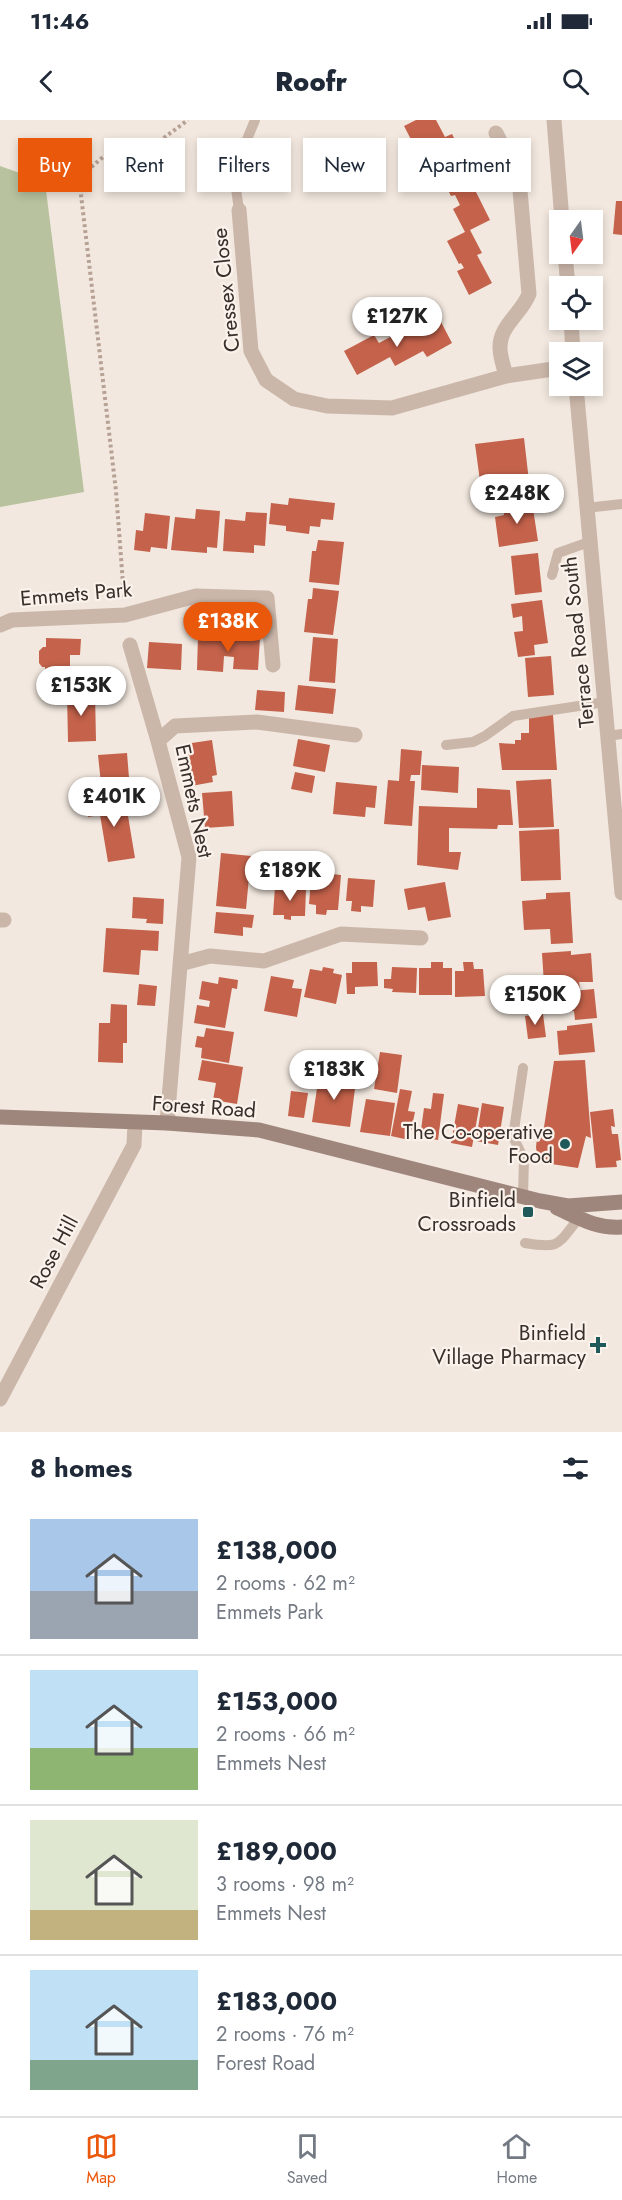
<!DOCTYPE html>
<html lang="en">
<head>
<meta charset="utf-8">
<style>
	:root { --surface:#fff; --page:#f6f6f7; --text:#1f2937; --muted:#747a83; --line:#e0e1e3; --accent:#ea580c }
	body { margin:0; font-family:Jost,sans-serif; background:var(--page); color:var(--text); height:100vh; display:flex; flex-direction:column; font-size:22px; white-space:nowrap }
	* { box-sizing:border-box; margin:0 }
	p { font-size:20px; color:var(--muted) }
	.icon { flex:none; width:33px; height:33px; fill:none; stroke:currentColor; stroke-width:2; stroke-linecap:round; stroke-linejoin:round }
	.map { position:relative; height:1312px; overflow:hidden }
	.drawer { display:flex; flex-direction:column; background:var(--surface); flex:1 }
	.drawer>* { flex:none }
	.hud { position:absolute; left:18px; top:18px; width:586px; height:54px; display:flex; gap:12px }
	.needle { width:39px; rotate:194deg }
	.fabs { position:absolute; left:549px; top:90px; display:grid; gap:12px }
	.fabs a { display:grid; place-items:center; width:54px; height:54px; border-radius:0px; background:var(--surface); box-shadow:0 3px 9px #0003; font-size:30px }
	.price { position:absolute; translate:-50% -51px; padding:0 14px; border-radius:21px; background:#fff; color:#222; font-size:20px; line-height:39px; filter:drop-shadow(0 2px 3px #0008) }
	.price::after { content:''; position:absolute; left:50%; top:36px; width:18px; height:14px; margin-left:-9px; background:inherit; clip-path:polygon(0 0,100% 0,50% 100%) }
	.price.current { background:var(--accent); color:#fff }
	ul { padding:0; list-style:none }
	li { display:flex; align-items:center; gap:18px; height:150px; padding:0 30px }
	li+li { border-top:2px solid var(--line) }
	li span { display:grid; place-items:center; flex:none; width:168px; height:120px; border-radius:0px; color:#555 }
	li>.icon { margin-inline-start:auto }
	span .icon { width:72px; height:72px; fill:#fffc; stroke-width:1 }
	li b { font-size:26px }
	h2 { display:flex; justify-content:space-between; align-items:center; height:72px; padding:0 30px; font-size:26px }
	.tag { padding:0 21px; border-radius:0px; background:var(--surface); box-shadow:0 3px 9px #0003; font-size:21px; line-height:54px }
	.tag.current { background:var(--accent); color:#fff }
	.status { display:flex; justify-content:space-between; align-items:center; height:42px; padding:0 30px; background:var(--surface); direction:ltr }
	.status svg { height:16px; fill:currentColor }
	header { display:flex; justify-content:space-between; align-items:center; height:78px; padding:0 30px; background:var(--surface); font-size:27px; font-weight:800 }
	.tab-bar { display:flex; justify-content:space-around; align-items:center; height:84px; border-top:2px solid var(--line); background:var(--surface); font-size:16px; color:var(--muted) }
	.tab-bar a { display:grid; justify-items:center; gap:3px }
	.tab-bar .current { color:var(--accent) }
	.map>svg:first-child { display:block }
	.green { fill:#b8c29e }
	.building { fill:#c4624b }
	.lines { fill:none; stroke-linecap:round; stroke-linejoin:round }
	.path { stroke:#b7a195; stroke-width:4; stroke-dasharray:3 3; stroke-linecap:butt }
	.service { stroke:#cbb7aa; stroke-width:10 }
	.minor { stroke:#cbb7aa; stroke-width:15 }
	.tertiary { stroke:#cbb7aa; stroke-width:15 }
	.secondary { stroke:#9f867c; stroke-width:15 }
	.poi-dot { fill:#1f595a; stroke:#faf2eb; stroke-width:2 }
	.labels { text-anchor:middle; stroke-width:4.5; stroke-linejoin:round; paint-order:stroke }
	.street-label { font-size:21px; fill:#382e2a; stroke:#faf2eb }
	.poi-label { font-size:21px; fill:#382e2a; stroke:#faf2eb; text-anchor:end }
</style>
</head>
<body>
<div class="status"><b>11:46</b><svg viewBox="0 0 49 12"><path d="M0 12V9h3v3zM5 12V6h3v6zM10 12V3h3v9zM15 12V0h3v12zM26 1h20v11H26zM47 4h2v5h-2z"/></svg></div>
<header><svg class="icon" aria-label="back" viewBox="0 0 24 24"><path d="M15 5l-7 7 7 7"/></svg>Roofr<svg class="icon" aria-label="search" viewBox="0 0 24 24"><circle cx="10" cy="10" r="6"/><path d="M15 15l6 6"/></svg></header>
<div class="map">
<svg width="622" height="1312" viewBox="0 0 622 1312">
	<rect width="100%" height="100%" fill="#f2e8df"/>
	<path class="green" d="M 0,46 L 45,62 L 84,372 L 0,387 Z"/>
	<path class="building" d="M 416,0 L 436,0 L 445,17 L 452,14 L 479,68 L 475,70 L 490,100 L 470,110 L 482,133 L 477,135 L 492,163 L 469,175 L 457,151 L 464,148 L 461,143 L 459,144 L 447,121 L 465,112 L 453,89 L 460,85 L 455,75 L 451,76 L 426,27 L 417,31 L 404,6 Z
		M 616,81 L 622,81 L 622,115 L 613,114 Z
		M 441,202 L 452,223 L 427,237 L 423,231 L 395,246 L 390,237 L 357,255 L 344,231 L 374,215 L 379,223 L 409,207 L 413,216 Z
		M 524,318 L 530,370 L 482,376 L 475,324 Z
		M 289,378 L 335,383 L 333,400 L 321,399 L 320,407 L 310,406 L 309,414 L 286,411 L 286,406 L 269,404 L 271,383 L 288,385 Z
		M 532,382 L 538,421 L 499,427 L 495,397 L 504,395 L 503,386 Z
		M 196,389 L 220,391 L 217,428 L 207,427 L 207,433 L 171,430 L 175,397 L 195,399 Z
		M 246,392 L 267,393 L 265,426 L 254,425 L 254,433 L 223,431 L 225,399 L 245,401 Z
		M 145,393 L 170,396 L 167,429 L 151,427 L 150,432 L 134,430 L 136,410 L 143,411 Z
		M 318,420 L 344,422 L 339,465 L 309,462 L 312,431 L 316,431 Z
		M 538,433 L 542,472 L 515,475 L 511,436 Z
		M 313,468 L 339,471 L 333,515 L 304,512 L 308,479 L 312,479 Z
		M 542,480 L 548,523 L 534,525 L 535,535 L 518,537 L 514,512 L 523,511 L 522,496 L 513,498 L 511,484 Z
		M 198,516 L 260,518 L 258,550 L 233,549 L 234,537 L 224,536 L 223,552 L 197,550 Z
		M 313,517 L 338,519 L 335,563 L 309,561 Z
		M 46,518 L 81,519 L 80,535 L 70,535 L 70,553 L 78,554 L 78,570 L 45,568 L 45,547 L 42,547 L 39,543 L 39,531 L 43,527 L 46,527 Z
		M 149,522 L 182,524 L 181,550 L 147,548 Z
		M 551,536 L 554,575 L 528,577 L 525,538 Z
		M 298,565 L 336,569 L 333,594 L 295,590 Z
		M 257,570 L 285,572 L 284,592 L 255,590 Z
		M 67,573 L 95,573 L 96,621 L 68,622 Z
		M 529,595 L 553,595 L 557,650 L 502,650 L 499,623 L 515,624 L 515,620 L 521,620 L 521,613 L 529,613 Z
		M 298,619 L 330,625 L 325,652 L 293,646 Z
		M 212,620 L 217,655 L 212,656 L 213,662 L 191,666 L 185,624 Z
		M 401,629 L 422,631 L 420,655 L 411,655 L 410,661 L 415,661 L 412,706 L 384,704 L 388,660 L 399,661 Z
		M 127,633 L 130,670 L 102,673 L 98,635 Z
		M 422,645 L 459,647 L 458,673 L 421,670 Z
		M 295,652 L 315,656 L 312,673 L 291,669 Z
		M 551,659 L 554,707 L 519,708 L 516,661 Z
		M 336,662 L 377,666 L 375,688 L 366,687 L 365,697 L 333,694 Z
		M 477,668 L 510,670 L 513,705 L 498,705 L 497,709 L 449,708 L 449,732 L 461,732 L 458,750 L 417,745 L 419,686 L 477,688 Z
		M 232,671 L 234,706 L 205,708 L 202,673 Z
		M 125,678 L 135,738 L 108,742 L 100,695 L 88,697 L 86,684 Z
		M 559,709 L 561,760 L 521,761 L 519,711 Z
		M 221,733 L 251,736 L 246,789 L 216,786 Z
		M 323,753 L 341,755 L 338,790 L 327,790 L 326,795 L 316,794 L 316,785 L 309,784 L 311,760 L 323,761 Z
		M 348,758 L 375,760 L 373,787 L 361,786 L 361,792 L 351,791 L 352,781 L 346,781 Z
		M 445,762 L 451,797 L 428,801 L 425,787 L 408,790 L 404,769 Z
		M 275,767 L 306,769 L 305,796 L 291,796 L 291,800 L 284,799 L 284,795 L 273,795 Z
		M 570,772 L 573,823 L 551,824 L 550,809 L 524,810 L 522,781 L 546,779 L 546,773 Z
		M 133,777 L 164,779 L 163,804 L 146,803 L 147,799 L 132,798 Z
		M 216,792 L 254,795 L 252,808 L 243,807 L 243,816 L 214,813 Z
		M 106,808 L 159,811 L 158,831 L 141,830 L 139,855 L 103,852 Z
		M 571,831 L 571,835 L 591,833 L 593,862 L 579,862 L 580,869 L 559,870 L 559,863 L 544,864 L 542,833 Z
		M 352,842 L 377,842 L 378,866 L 355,867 L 355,874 L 347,874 L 346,853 L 352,853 Z
		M 431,842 L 443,842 L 443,848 L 452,848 L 452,875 L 419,875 L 419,848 L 431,848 Z
		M 463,842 L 473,842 L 474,849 L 483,849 L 485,876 L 455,877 L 455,851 L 464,851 Z
		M 323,847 L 334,849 L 333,853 L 342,855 L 336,884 L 304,877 L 310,849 L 322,851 Z
		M 392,847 L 417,848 L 416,873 L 392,872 L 393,869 L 384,868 L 384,859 L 391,859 Z
		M 271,856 L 294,860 L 292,868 L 302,869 L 297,897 L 264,891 Z
		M 219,857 L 238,860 L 237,869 L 232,868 L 225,908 L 194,903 L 197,885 L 209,887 L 210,881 L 199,879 L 202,861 L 218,864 Z
		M 139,864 L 157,866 L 155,886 L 137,885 Z
		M 594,869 L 597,898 L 575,900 L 574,891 L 558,892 L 556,875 L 566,875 L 566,882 L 573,881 L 572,871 Z
		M 111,884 L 127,885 L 127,923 L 123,923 L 123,943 L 98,942 L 99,903 L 110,903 Z
		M 543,894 L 546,917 L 528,919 L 525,896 Z
		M 592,903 L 595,932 L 559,935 L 557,911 L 567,910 L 567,906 Z
		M 206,908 L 234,912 L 229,943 L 201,938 L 202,928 L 195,927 L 197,916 L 204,917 Z
		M 380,932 L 402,935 L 397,973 L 374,969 Z
		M 202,940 L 243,947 L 237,984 L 213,980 L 216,963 L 198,960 Z
		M 585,940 L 591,1018 L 586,1016 L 578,1048 L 538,1042 L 536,1027 L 538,1009 L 544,1007 L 554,941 Z
		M 319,955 L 356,961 L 350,1007 L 312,1002 Z
		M 400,969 L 412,971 L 408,991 L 415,992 L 409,1020 L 391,1016 Z
		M 291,971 L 308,973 L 304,998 L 288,996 Z
		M 433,973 L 444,974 L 438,1020 L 420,1017 L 424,988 L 431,989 Z
		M 366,979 L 395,983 L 390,1016 L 360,1012 Z
		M 482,983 L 504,987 L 498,1025 L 476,1021 Z
		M 458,984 L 479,988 L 472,1027 L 451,1023 Z
		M 613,989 L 615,1007 L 611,1006 L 612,1014 L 618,1014 L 621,1040 L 616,1041 L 617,1047 L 596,1048 L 590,992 Z"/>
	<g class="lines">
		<path class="path" d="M 124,477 L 116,371 L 79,58 L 104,36 L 134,40 L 188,0"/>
		<path class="service" d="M 239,90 L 236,69 L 238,41 L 255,0
			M 586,388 L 622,384
			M 552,455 L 558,433 L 589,422
			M 608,616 L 622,614
			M 446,625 L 473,622 L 485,616 L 513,596 L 605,582
			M 523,1076 L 524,1039 L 513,1017 L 523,948
			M 525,1123 C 561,1129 557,1125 579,1098"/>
		<path class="minor" d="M 496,13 L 519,59 L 529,174 C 522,193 499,206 500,228 C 500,237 504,247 506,256
			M 239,90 L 251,231 L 266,260 L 294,279 L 327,286 L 392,288 L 506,256 L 560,248
			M 0,505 L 12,500 L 125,495 L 196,476 L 267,478 L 273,545
			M 130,525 L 158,621 L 189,737 L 167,1003
			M 158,621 L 175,606 L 257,602 L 355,615
			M 0,800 L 4,800
			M 180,844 L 210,836 L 264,841 L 341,814 L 421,818
			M 0,1279 L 134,1025 L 135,1003"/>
		<path class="tertiary" d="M 554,0 L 562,100
			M 565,134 L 568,166
			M 571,200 L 573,232
			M 576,266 L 622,773"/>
		<path class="secondary" d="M 0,997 L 167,1003 L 259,1010 L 540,1081 L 568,1086 L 622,1082
			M 557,1088 C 579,1098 597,1109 622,1107"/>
	</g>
	<g class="poi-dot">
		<circle cx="565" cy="1024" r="6"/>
		<rect x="522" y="1086" width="12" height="12" rx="3"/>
		<path d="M595 1216h6v6h6v6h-6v6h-6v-6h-6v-6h6z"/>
	</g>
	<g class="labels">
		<g class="street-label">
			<text transform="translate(226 170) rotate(-96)" y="7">Cressex Close</text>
			<text transform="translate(76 474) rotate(-5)" y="7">Emmets Park</text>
			<text transform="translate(578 522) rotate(-96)" y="7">Terrace Road South</text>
			<text transform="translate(194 681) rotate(78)" y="7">Emmets Nest</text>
			<text transform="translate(204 987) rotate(4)" y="7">Forest Road</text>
			<text transform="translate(54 1132) rotate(-62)" y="7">Rose Hill</text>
		</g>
		<g class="poi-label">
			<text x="553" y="1019">The Co-operative<tspan x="553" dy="24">Food</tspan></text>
			<text x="516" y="1087">Binfield<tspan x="516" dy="24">Crossroads</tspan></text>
			<text x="586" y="1220">Binfield<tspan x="586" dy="24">Village Pharmacy</tspan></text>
		</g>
	</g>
</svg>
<div class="fabs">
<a><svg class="needle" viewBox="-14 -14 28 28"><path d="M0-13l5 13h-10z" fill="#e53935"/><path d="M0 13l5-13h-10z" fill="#747a83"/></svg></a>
<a><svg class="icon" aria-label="locate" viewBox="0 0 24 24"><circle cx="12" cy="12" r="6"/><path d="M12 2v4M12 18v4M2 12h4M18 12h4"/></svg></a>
<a><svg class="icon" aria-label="layers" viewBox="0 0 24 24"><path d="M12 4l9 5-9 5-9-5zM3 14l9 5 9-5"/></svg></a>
</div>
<b class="price" style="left:397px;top:228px">£127K</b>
<b class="price" style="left:517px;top:405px">£248K</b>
<b class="price current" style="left:228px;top:533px">£138K</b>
<b class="price" style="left:81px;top:597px">£153K</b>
<b class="price" style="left:114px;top:708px">£401K</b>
<b class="price" style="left:290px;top:782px">£189K</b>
<b class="price" style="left:535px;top:906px">£150K</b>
<b class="price" style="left:334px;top:981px">£183K</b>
<div class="hud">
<a class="tag current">Buy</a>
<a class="tag">Rent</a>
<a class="tag">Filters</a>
<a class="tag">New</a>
<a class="tag">Apartment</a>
</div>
</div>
<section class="drawer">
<h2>8 homes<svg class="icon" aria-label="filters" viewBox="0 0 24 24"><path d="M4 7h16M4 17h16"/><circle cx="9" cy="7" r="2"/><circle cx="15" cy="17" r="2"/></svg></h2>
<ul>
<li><span style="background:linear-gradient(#a9c7e8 60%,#9aa5b1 0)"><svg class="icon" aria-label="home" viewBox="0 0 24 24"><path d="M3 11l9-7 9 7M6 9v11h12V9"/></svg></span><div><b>£138,000</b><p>2 rooms · 62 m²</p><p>Emmets Park</p></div></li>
<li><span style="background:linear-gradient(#bfe0f5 65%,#8fb573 0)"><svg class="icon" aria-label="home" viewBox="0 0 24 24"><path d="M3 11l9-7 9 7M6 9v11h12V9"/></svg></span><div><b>£153,000</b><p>2 rooms · 66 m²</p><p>Emmets Nest</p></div></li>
<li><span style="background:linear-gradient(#dfe7d0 75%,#c2b280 0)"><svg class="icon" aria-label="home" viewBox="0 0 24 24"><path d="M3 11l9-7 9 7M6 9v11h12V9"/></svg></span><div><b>£189,000</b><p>3 rooms · 98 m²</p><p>Emmets Nest</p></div></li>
<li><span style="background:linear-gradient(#bfe0f5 75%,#7fa58c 0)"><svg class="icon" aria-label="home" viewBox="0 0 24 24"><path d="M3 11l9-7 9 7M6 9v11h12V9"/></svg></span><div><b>£183,000</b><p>2 rooms · 76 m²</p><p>Forest Road</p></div></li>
</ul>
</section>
<nav class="tab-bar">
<a class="current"><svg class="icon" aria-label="map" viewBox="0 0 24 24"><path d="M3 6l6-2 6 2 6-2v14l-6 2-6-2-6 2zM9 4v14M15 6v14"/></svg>Map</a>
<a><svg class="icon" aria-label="saved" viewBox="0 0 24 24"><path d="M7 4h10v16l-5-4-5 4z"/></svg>Saved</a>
<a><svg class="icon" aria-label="home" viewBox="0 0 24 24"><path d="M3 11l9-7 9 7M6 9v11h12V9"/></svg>Home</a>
</nav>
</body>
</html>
